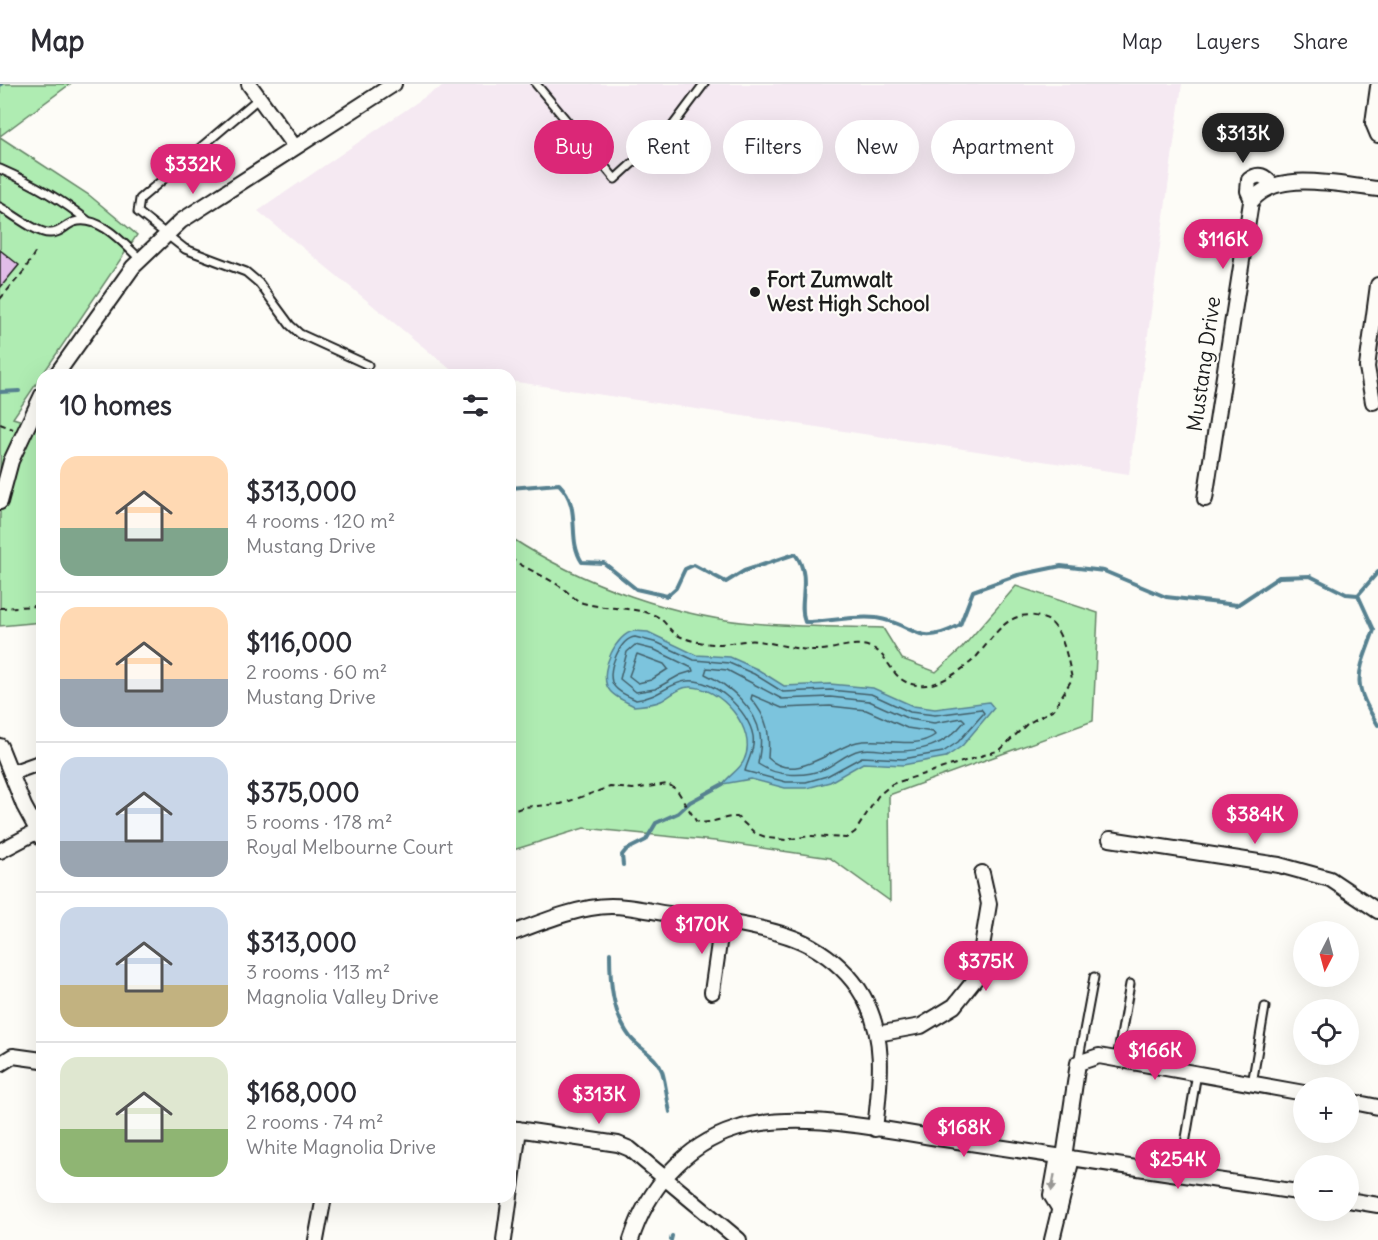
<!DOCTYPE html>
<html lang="en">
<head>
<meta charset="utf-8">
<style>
	:root { --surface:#fff; --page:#f2f2f3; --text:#2b2b33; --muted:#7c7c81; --line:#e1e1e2; --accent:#db2777 }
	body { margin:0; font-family:Delius,sans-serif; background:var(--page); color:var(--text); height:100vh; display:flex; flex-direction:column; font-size:22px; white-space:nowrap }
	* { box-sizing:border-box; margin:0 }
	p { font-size:20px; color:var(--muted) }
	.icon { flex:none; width:33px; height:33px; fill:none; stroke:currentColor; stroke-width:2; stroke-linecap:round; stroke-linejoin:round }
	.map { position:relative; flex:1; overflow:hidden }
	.panel { position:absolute; left:36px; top:285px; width:480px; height:834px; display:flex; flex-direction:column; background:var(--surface); border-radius:18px; box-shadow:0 6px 24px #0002 }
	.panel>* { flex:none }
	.guide { position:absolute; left:534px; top:36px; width:570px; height:54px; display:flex; gap:12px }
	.needle { width:39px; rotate:186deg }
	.fabs { position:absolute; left:1293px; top:837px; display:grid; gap:12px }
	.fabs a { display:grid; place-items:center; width:66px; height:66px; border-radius:50%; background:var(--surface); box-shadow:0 6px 24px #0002; font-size:30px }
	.price { position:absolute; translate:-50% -51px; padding:0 14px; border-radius:21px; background:var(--accent); color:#fff; font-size:20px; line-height:39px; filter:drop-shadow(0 2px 3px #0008) }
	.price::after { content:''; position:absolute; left:50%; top:36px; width:18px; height:14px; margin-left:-9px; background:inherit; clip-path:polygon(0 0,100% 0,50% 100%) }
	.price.current { background:#222; color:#fff }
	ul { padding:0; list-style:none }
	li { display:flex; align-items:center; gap:18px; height:150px; padding:0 24px }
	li+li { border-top:2px solid var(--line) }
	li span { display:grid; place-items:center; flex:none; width:168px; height:120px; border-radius:18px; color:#555 }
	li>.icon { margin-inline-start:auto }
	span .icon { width:72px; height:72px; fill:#fffc; stroke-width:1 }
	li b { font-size:26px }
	h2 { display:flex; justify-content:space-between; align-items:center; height:72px; padding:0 24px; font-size:26px }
	.tag { padding:0 21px; border-radius:27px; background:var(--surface); box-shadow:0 6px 24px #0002; font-size:21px; line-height:54px }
	.tag.current { background:var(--accent); color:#fff }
	header { display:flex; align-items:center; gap:36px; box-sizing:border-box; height:84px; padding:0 30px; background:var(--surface); border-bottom:2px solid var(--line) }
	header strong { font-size:28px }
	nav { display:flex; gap:33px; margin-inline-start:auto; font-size:21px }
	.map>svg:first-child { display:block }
	.built { fill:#f5e9f2 }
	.green { fill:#afecb2; stroke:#668467; stroke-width:1.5 }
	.water { fill:#7cc4dd; stroke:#568190; stroke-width:1.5 }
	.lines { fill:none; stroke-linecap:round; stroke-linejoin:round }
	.shore { stroke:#425f69; stroke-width:1.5 }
	.stream { stroke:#568190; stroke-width:4 }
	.building { fill:#e1bde8; stroke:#1c1c1c; stroke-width:1.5 }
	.lane-casing { stroke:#1c1c1c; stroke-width:11 }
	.street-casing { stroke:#1c1c1c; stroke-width:18 }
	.path { stroke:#1c1c1c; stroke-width:2; stroke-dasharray:6 4.5; stroke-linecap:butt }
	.lane { stroke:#fdfcf7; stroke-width:7 }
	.street { stroke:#fdfcf7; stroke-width:14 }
	.oneway { fill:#989794 }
	.poi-dot { fill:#1c1c1c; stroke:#fdfcf7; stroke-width:2 }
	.labels { text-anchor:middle; stroke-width:4.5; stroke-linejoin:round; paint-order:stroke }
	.poi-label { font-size:21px; font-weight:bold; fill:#1c1c1c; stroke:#fdfcf7; text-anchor:start }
	.street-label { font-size:21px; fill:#1c1c1c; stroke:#fdfcf7 }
</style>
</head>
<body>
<header>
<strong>Map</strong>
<nav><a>Map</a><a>Layers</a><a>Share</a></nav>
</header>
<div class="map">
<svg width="1378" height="1156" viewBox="0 0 1378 1156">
	<rect width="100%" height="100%" fill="#fdfcf7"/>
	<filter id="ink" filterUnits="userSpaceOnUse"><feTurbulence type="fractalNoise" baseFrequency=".0167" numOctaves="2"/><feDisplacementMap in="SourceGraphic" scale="12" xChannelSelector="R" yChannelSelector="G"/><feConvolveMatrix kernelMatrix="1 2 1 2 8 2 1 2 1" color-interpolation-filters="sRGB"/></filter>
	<g filter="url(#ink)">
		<path class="built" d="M 448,0 L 1182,0 L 1129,390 L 510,297 L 510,291 L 455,289 L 258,127 L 432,8 Z"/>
		<path class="green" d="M 0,0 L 70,0 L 0,52 Z
			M 0,53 L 89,111 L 137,151 L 13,334 L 42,343 L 42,538 L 0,542 Z
			M 510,453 C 581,500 678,535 764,540 C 804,543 844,543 883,544 L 902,575 L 936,588 L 962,564 L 1016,502 L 1098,529 L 1093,637 L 889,711 L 890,817 L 830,774 L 715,757 L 584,744 L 510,767 Z"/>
		<path class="water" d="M 634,547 L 648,548 L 696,571 L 730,573 L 757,585 L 784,602 L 830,600 L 873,604 L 913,622 L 935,625 L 989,618 L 994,624 L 962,662 L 946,673 L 903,681 L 863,679 L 830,698 L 807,704 L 785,704 L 751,695 L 723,700 C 729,691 740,686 744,676 C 759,646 719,601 689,603 C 678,603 670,613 661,617 C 652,621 642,621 634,622 C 625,617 611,612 607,602 C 600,585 616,550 634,547 Z"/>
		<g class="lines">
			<path class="shore" d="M 635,553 L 658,559 L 694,576 L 729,579 L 754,590 L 783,608 L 830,606 L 871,610 L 910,628 L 935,631 L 981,625 L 984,629 L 958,658 L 943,668 L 903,675 L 862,673 L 827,692 L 806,698 L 786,698 L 745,687 C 748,676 755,665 753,652 C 749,627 714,594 687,597 C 670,598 658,614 636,616 C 628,612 615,607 612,598 C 608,584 620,555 635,553 Z
				M 635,561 L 655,566 L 692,584 L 693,587 L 680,591 L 655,605 L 636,608 L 620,595 L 627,568 Z
				M 637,570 L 664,580 L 668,585 L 651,596 L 638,599 L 629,592 Z
				M 707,584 L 727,586 L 782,615 L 830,613 L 869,617 L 909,635 L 934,639 L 962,634 L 965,637 C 945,663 920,668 888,667 C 879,666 869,664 860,666 C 846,669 836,680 824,685 C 803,694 776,692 758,680 C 759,671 762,660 760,651 C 756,624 729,601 705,590 Z
				M 752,611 L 782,624 L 830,622 L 866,626 L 907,644 L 933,648 L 935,651 C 913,667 882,652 857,658 C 832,664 795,700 768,674 C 770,650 768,634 751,615 Z"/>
			<path class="stream" d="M 0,1 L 1,0
				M 0,308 L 19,307
				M 510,404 L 559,400 C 583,424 566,454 582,478 L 604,479 L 636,505 L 667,512 L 676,504 L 685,485 L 694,481 L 726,498 L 744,487 L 795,470 C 813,493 797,519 805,538 C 827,538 856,531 876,534 C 917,540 915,565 960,541 L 973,507 L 1018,491 L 1061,482 L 1104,487 L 1166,513 L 1237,521 L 1279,493 L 1310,492 L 1346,510 L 1358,511
				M 1358,511 L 1374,546 C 1357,593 1351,597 1378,641
				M 1358,511 L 1378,488
				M 623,781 L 622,771 L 626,766 L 646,756 L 656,739 L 678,729 L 690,718 L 723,700
				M 610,869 C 610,897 612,929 630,953 C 640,966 656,971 662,987 C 666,1000 667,1015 670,1028
				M 671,1156 L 672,1152"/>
		</g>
		<path class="building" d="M 0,166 L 19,181 L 0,204 Z"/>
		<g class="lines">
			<defs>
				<path id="lane" d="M 536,0 L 615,95 L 671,44 L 704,0
					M 259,14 L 140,115 L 138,128 L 185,165 L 246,188 L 259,199 L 290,241 L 300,250 L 368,281
					M 0,85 C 32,99 61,115 88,137
					M 0,123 C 13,130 36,149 49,149 C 60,150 65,141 74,138 C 99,130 124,160 140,175
					M 1117,975 L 1130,900
					M 1078,979 L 1094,893
					M 1252,1000 L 1265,923
					M 1185,1060 L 1197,989"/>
				<path id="street" d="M 249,0 L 294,62
					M 1378,3 L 1373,39 L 1378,51
					M 1252,116 L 1248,107 L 1249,96 C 1259,88 1265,92 1272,101
					M 56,291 L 133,183 L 181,137 L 394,0
					M 1373,318 L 1367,283 L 1378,201
					M 1205,415 L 1251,118 C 1275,84 1342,102 1378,105
					M 0,418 L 11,377 L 42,311
					M 0,662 L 24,722 L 42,755
					M 11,689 L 42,678
					M 1110,755 L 1279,781 L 1330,795 L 1378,827
					M 0,767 L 36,748
					M 510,850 C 539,839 579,822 611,822 C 630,822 650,827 669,830 C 710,836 776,842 811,862 C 832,874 851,891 863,912 C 887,954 880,1000 875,1045
					M 712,908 L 722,838
					M 877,950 L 921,942 L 954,922 L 977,893 L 989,820 L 982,789
					M 0,980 L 13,972 L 42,976
					M 1348,1017 L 1378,1023
					M 510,1044 L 618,1060 L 630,1065 L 739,1156
					M 1058,1072 L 1051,1111 L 1059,1124
					M 1064,1073 L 1078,979 L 1099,972 L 1304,1009
					M 1348,1116 L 1378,1121
					M 316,1156 L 324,1113
					M 504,1156 L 519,1045
					M 631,1156 C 647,1106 684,1061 736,1045 C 800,1024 891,1048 957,1057 C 1072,1074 1188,1091 1304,1109
					M 1052,1156 L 1072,1074"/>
			</defs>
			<use href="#lane" class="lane-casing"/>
			<use href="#street" class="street-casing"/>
			<path class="path" d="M 0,215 L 24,187 L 37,165
				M 0,340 L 13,345
				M 510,474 C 526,485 545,492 561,503 C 568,508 575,516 583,519 C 606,526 632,522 654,531 C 664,535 667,543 674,549 C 684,556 701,559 713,560 C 728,561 744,555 758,557 C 780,560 799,567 821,566 C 838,565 852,557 870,563 C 893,571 889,604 926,601 C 942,600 966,584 977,572 C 996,550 1010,521 1045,535 C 1062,540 1069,580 1072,595 L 1054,625 L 1027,640 L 1000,666 L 892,700 L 878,712 L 855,748 L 846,754 L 810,752 L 786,756 L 768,754 L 755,749 L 737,733 C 722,732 710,742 696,737 L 677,706 L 668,700 L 633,705 L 610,703 L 561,720 L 524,723 L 510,728
				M 0,524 L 35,522 L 42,524"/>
			<use href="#lane" class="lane"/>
			<use href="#street" class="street"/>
		</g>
		<defs><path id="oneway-solid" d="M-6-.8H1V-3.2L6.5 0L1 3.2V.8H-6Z" transform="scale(1.5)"/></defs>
		<use class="oneway" href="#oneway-solid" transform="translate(1053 1099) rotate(100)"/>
	</g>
	<circle class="poi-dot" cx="755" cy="208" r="6"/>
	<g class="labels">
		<g class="poi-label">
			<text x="767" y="203">Fort Zumwalt<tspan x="767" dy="24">West High School</tspan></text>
		</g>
		<g class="street-label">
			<text transform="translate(1204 280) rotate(-82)" y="7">Mustang Drive</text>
		</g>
	</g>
</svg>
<div class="fabs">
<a><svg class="needle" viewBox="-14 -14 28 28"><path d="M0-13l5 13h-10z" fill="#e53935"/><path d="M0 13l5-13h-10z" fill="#7c7c81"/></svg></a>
<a><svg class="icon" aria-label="locate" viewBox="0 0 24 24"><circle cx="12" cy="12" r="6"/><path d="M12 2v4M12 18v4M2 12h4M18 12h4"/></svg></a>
<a>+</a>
<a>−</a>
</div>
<b class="price current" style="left:1243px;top:80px">$313K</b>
<b class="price" style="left:193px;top:111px">$332K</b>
<b class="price" style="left:1223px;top:186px">$116K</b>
<b class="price" style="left:1255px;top:761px">$384K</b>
<b class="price" style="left:702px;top:871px">$170K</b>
<b class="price" style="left:986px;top:908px">$375K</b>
<b class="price" style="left:1155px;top:997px">$166K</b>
<b class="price" style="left:599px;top:1041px">$313K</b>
<b class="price" style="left:964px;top:1074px">$168K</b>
<b class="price" style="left:1178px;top:1106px">$254K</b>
<div class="guide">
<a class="tag current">Buy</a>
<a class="tag">Rent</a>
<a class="tag">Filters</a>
<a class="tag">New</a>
<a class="tag">Apartment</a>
</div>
<section class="panel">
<h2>10 homes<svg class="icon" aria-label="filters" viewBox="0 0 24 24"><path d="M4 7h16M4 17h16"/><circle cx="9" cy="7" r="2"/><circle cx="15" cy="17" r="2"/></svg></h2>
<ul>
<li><span style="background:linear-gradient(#ffd9b3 60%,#7fa58c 0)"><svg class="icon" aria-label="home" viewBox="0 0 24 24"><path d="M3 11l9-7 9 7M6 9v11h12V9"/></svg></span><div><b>$313,000</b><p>4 rooms · 120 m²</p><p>Mustang Drive</p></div></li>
<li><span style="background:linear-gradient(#ffd9b3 60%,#9aa5b1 0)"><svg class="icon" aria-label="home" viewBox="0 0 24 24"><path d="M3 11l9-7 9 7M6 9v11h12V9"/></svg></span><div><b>$116,000</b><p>2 rooms · 60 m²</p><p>Mustang Drive</p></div></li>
<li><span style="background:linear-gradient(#c9d6e8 70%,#9aa5b1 0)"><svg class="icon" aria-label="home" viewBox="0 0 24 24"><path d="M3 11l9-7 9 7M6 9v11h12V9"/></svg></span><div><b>$375,000</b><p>5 rooms · 178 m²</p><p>Royal Melbourne Court</p></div></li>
<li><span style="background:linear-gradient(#c9d6e8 65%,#c2b280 0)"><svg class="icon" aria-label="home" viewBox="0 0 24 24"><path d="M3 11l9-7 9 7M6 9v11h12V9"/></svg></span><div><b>$313,000</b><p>3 rooms · 113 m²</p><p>Magnolia Valley Drive</p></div></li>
<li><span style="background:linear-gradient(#dfe7d0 60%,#8fb573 0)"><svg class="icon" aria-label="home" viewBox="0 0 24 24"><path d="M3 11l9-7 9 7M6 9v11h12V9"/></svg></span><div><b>$168,000</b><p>2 rooms · 74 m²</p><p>White Magnolia Drive</p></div></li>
</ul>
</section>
</div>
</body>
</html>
